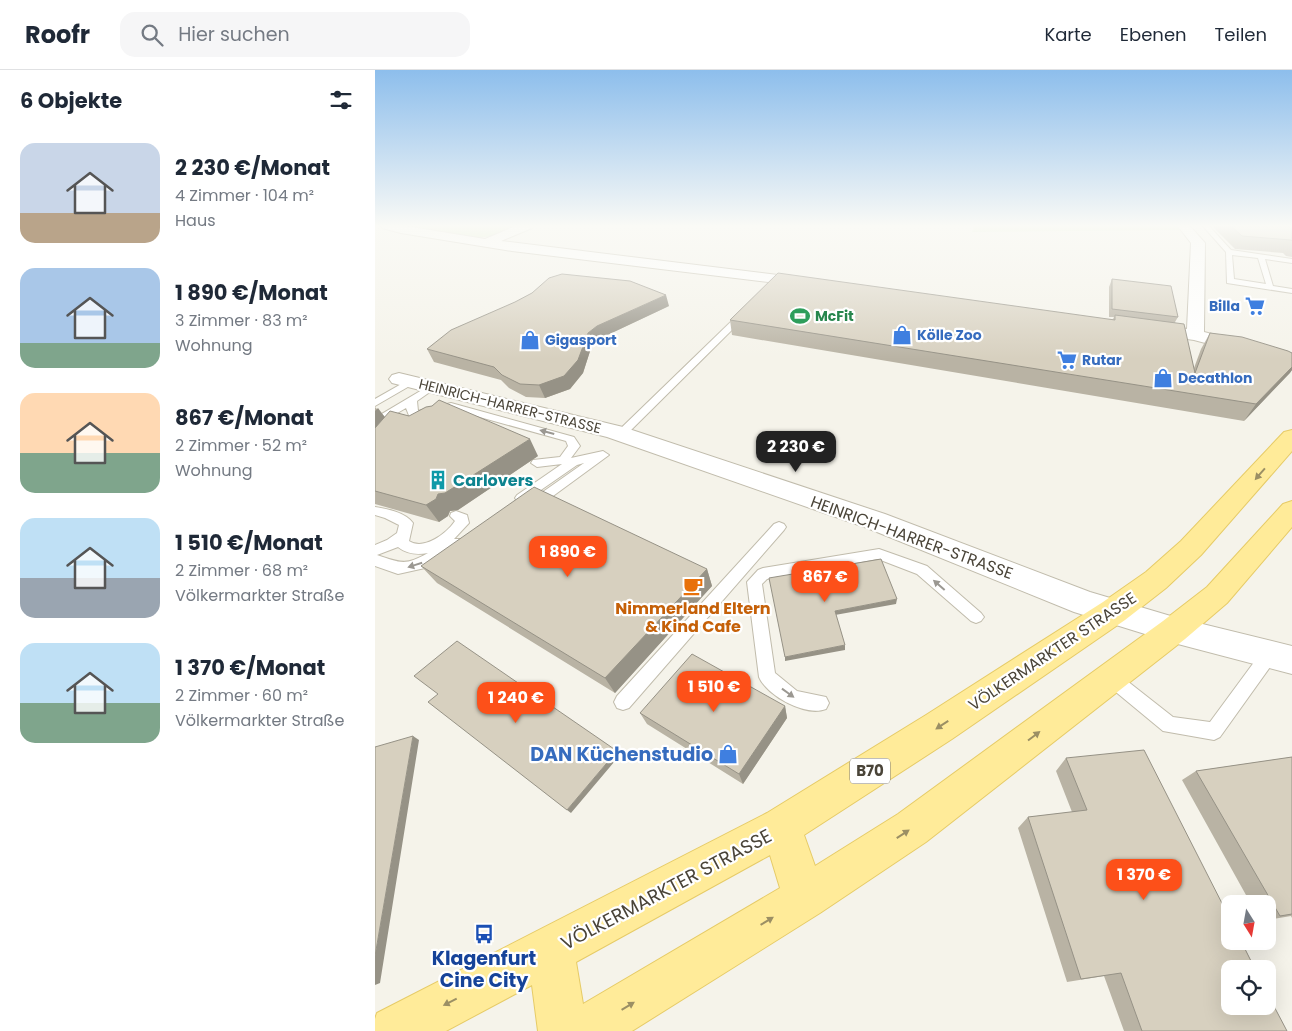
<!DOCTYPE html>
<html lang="de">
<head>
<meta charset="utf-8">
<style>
	:root { --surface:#fff; --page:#f6f6f7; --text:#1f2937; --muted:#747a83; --line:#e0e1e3; --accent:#fd5019 }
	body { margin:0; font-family:Poppins,sans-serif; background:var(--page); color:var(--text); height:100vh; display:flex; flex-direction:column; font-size:19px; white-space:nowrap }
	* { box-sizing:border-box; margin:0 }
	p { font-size:16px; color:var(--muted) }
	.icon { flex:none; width:28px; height:28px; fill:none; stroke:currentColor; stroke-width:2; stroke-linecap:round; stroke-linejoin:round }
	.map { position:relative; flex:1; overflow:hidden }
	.side { display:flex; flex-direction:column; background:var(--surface); width:375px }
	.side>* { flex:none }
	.needle { width:32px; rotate:169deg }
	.controls { position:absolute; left:846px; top:825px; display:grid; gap:10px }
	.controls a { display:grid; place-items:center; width:55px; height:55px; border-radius:10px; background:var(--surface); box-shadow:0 5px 20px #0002; font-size:25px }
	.price { position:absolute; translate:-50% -42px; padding:0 11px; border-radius:10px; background:var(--accent); color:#fff; font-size:16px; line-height:32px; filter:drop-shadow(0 1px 2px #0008) }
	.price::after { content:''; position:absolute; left:50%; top:30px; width:15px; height:11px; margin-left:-8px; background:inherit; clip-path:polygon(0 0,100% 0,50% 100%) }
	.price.current { background:#222; color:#fff }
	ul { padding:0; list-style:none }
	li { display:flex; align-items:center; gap:15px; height:125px; padding:0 20px }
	li span { display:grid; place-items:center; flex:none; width:140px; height:100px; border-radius:15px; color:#555 }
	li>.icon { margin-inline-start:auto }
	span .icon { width:60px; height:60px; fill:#fffc; stroke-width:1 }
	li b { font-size:21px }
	h2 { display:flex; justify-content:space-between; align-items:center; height:60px; padding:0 20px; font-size:21px }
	header { display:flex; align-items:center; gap:30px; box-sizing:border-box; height:70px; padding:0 25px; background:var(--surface); border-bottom:1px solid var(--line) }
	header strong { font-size:24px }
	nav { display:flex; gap:28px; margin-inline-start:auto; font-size:18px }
	.search { width:350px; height:45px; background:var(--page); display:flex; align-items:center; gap:12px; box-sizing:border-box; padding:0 18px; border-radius:15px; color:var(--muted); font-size:19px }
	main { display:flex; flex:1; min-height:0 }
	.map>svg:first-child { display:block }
	.green { fill:#cceab3 }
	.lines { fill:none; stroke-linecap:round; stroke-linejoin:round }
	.lane-casing { stroke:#c1bcac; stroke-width:2 }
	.street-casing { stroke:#c1bcac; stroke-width:2 }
	.primary-casing { stroke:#e6cb67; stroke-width:2 }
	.lane { fill:#fff; fill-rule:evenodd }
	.street { fill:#fff; fill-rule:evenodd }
	.primary { fill:#ffeb99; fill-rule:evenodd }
	.wall { fill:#b9b3a4 }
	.shaded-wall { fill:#969286 }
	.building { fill:#d7d0bf; stroke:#969286 }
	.oneway { fill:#9b9892 }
	.oneway2 { fill:#9b8f64 }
	.labels { text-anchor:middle; stroke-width:4.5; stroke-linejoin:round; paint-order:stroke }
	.far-shop-label { font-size:14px; font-weight:bold; fill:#366cbe; stroke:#fff; text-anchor:start }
	.far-leisure-label { font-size:14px; font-weight:bold; fill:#27864d; stroke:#fff; text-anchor:start }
	.far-street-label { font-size:14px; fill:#4a4438; stroke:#fff }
	.shield { fill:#fff; stroke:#807c74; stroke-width:1 }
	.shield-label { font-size:15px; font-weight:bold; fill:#4a4438 }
	.culture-label { font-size:16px; font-weight:bold; fill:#0d838f; stroke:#fff; text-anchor:start }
	.street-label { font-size:16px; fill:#4a4438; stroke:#fff }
	.food-label { font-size:16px; font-weight:bold; fill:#c56008; stroke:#fff }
	.near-shop-label { font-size:19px; font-weight:bold; fill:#366cbe; stroke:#fff; text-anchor:end }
	.near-street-label { font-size:19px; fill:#4a4438; stroke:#fff }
	.near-transit-label { font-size:19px; font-weight:bold; fill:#164399; stroke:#fff }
</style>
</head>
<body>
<header>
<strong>Roofr</strong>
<div class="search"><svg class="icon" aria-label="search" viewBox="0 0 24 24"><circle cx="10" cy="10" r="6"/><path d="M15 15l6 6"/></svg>Hier suchen</div>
<nav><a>Karte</a><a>Ebenen</a><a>Teilen</a></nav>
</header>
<main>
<section class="side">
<h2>6 Objekte<svg class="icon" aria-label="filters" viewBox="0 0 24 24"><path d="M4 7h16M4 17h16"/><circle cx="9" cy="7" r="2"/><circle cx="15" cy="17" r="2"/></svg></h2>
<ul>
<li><span style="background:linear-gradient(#c9d6e8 70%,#b9a48a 0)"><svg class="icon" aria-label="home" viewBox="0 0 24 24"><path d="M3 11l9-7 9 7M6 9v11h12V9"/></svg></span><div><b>2 230 €/Monat</b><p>4 Zimmer · 104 m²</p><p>Haus</p></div></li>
<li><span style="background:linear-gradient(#a9c7e8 75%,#7fa58c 0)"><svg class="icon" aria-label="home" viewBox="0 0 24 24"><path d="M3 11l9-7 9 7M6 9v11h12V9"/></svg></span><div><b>1 890 €/Monat</b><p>3 Zimmer · 83 m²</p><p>Wohnung</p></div></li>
<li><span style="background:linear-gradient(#ffd9b3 60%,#7fa58c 0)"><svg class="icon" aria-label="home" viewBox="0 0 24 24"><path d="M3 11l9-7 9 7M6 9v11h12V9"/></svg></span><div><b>867 €/Monat</b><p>2 Zimmer · 52 m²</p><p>Wohnung</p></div></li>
<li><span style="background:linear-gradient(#bfe0f5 60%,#9aa5b1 0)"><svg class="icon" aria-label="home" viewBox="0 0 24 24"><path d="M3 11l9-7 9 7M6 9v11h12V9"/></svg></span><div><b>1 510 €/Monat</b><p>2 Zimmer · 68 m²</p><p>Völkermarkter Straße</p></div></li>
<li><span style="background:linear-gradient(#bfe0f5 60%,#7fa58c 0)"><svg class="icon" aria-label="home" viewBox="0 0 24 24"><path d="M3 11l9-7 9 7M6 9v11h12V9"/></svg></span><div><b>1 370 €/Monat</b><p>2 Zimmer · 60 m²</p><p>Völkermarkter Straße</p></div></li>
</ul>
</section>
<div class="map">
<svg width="917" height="961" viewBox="0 0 917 961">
	<rect width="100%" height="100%" fill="#f5f3ea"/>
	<path class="green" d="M 20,155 L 146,155 L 120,166 L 99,168 Z
		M 599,155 L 801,155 L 806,160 L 597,162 Z"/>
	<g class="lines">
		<defs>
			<path id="lane" d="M 827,155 L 833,155 L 856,180 L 917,189 L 917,193 L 890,189 L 898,216 L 917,219 L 917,223 L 852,213 L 851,182 ZM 857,185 L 883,188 L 891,214 L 859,209 Z
				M 366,242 L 373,244 L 250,366 L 242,366 L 240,364 L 242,362 Z
				M 35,309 L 38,310 L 38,314 L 0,336 L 0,329 Z
				M 57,314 L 62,317 L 42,331 L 43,341 L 76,333 L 199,367 L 205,376 L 196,388 L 228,381 L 234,385 L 163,437 L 155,437 L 153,434 L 155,431 L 209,393 L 202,395 L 150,431 L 142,431 L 140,428 L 142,425 L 187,394 L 162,397 L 156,393 L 158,390 L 185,387 L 193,376 L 191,371 L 76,339 L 39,349 L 35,348 L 31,338 L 0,356 L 0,348 Z
				M 0,437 C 12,439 30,442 38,453 L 34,471 C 49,481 72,463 80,451 L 75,446 L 76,443 L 81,441 L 92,445 L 94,453 L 79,469 L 86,469 L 88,473 L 86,477 L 50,498 L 23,504 L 0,496 L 0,475 L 12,470 L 22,463 L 24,455 L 10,448 L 0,445 ZM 23,477 C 32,484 41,485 53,483 C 30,496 26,493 2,485 Z
				M 404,452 L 409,454 L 411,457 L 409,460 L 254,638 L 248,640 L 242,638 L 239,632 L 242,626 L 399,454 Z
				M 504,479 L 552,496 L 606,543 L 609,547 L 606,551 L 601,553 L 596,551 L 542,504 L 503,489 L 392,509 L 387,514 L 400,603 L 422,621 L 451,627 L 454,633 L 451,639 C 431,647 392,626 384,607 L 372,512 L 383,500 L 388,498 Z
				M 894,578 L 900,580 L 902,585 L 900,590 L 845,667 L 839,670 L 788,661 L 730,613 L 728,608 L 730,603 L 736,600 L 742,603 L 798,647 L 835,652 L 888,580 Z"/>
			<path id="street" d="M 5,155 L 24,155 L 110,169 L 143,155 L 159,155 L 157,158 L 126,171 L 435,209 L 440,210 L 442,213 L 440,216 L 435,217 L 137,181 L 26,163 L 7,158 Z
				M 802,155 L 814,155 L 830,173 L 829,262 L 917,284 L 917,296 L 819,270 L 769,263 L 766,259 L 769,255 L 775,254 L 812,259 L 816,173 Z
				M 24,303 L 248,357 L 510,444 L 715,522 L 799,547 L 917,576 L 917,604 L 799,573 L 699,542 L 492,458 L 232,367 L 17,313 L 14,309 L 17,305 Z"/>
			<path id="primary" d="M 917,360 L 917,381 L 826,485 L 791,518 L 750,550 L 577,669 L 429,765 L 440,796 L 523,744 L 788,551 L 832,517 L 908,434 L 917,431 L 917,457 L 852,533 L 810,569 L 551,772 L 445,843 L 257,961 L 163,961 L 157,915 L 71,961 L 0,961 L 0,949 L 2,943 L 392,743 L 551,645 L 728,532 L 771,502 L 806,471 L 909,362 ZM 395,785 L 405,818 L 208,934 L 201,892 Z"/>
		</defs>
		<use href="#lane" class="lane-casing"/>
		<use href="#street" class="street-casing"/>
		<use href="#primary" class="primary-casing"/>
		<use href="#lane" class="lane"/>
		<use href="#street" class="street"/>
		<use href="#primary" class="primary"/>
	</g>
	<path class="wall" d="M 836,155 L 917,155 L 917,187 L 911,186 L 908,183 L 860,179 Z
		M 737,209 L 803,247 L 800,252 L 819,298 L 826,279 L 835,263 L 917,283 L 917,300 L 869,351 L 357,265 L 355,250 L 738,249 L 739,247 L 734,247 L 734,217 Z
		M 294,236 L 226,268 L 217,275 L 208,303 L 195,319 L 170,328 L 151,327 L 134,318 L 126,310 L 59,292 L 52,279 Z
		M 0,337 L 10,347 L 163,386 L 83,440 L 75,441 L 73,446 L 64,452 L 0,434 Z
		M 46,496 L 332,499 L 337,516 L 240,623 L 62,513 Z
		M 410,636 L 412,648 L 368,714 L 272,654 L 265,643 Z
		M 917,687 L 917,848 L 916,846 L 892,850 L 892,834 L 876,834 L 807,710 L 821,701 Z
		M 691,688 L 912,961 L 749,961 L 729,906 L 692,912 L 643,758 L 653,747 L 697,742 L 681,701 Z"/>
	<path class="shaded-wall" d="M 291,225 L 294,236 L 226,268 L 217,275 L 208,303 L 195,319 L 170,328 L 164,315 L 213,263 L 222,256 Z
		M 917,297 L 917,300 L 915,303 L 869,351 L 881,334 Z
		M 3,338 L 15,354 L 0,370 L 0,341 Z
		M 155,369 L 163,386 L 83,440 L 75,441 L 73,446 L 64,452 L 51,435 L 63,424 Z
		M 332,499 L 337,516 L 240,623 L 230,608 Z
		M 522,529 L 521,534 L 460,545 L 460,541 Z
		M 470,575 L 470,580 L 410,591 L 410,587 Z
		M 410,636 L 412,648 L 368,714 L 364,704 Z
		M 38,666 L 44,670 L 5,913 L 0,915 L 0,886 Z
		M 242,681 L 245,685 L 196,743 L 192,740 Z"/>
	<path class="building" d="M 855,155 L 917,155 L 917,171 L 916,170 L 867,166 Z
		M 403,203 L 740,250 L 740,245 L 809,254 L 820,303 L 835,263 L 867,267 L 913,281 L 917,283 L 917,297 L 881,334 L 355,250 Z
		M 187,204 L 255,211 L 291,225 L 222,256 L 213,263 L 203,290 L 189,306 L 164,315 L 145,314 L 127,305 L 119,297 L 52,279 L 76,260 L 140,232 L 157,223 L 174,208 Z
		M 737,209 L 796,216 L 803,247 L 737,239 Z
		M 64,330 L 155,369 L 70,423 L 63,424 L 61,429 L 51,435 L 0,421 L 0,358 L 15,341 L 34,346 L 51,337 L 57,336 Z
		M 159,417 L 332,499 L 230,608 L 46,496 Z
		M 506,489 L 522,529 L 460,541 L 470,575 L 410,587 L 394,508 Z
		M 82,571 L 242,681 L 192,740 L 53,632 L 63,624 L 39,606 Z
		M 317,584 L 410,636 L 364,704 L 265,643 Z
		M 38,666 L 0,886 L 0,677 Z
		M 769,680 L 855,849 L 855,871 L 866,871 L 880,899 L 855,899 L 855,936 L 892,936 L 892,923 L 912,961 L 767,961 L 746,903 L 706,909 L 653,747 L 712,740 L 691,688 Z
		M 917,687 L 917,844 L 905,846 L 821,701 Z"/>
	<defs><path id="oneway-solid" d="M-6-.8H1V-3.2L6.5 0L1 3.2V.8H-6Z" transform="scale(1.25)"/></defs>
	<g class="oneway">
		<use href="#oneway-solid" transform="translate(172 362) rotate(-165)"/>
		<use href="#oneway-solid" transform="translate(40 495) rotate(163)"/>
		<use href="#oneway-solid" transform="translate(564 515) rotate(-139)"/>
		<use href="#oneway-solid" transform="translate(413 623) rotate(36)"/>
	</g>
	<g class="oneway2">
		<use href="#oneway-solid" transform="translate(885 404) rotate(131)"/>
		<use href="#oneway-solid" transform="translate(567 655) rotate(147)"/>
		<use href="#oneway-solid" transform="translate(659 666) rotate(-37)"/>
		<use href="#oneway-solid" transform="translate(528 764) rotate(-33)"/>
		<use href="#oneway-solid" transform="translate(392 851) rotate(-31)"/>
		<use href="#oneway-solid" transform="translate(75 932) rotate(153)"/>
		<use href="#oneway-solid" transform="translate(253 936) rotate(-31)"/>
	</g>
	<linearGradient id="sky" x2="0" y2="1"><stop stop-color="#8dbeec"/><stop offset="0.54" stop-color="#fafaf6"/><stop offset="1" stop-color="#fafaf6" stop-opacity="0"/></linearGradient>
	<rect width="917" height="289" fill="url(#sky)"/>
	<defs>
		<symbol id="supermarket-bare" viewBox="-9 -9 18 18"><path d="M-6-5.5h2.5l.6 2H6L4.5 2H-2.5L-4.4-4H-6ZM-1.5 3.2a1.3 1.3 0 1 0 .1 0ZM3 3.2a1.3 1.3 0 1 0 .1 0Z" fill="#3f7fe0" stroke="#fff" stroke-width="2.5" paint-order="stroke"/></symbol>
		<symbol id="stadium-bare" viewBox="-9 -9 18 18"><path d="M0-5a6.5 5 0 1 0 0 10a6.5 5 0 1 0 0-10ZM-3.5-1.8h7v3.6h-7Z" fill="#2e9e5b" stroke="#fff" stroke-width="2.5" paint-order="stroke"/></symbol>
		<symbol id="shop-bare" viewBox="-9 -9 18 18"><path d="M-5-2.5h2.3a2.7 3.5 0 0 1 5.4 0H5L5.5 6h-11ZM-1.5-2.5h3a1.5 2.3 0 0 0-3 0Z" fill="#3f7fe0" stroke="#fff" stroke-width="2.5" paint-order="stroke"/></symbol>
		<symbol id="building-bare" viewBox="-9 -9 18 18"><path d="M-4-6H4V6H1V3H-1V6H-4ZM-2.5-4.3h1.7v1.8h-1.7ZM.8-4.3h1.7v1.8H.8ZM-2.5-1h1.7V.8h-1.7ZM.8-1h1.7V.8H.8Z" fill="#0f9aa8" stroke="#fff" stroke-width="2.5" paint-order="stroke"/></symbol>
		<symbol id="cafe-bare" viewBox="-9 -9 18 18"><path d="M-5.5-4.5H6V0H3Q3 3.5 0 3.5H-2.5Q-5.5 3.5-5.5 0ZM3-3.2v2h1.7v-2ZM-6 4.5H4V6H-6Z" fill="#e8710a" stroke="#fff" stroke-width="2.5" paint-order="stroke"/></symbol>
		<symbol id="bus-bare" viewBox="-9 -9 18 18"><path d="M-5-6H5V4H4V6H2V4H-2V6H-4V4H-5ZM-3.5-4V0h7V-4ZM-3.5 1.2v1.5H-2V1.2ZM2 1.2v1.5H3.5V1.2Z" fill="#1a4fb4" stroke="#fff" stroke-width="2.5" paint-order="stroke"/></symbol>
	</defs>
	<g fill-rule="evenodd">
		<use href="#supermarket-bare" x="866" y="222" width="28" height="28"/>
		<use href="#stadium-bare" x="411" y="232" width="28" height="28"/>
		<use href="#shop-bare" x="513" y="251" width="28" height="28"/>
		<use href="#shop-bare" x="141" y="256" width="28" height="28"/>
		<use href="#supermarket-bare" x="678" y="276" width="28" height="28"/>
		<use href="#shop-bare" x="774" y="294" width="28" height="28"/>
		<use href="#building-bare" x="49" y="396" width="28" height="28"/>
		<use href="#cafe-bare" x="304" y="502" width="28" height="28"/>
		<use href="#shop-bare" x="339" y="670" width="28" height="28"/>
		<use href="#bus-bare" x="95" y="850" width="28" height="28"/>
	</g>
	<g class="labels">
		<g class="far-shop-label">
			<text x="865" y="241" text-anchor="end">Billa</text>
			<text x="542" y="270">Kölle Zoo</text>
			<text x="170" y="275">Gigasport</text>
			<text x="707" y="295">Rutar</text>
			<text x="803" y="313">Decathlon</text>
		</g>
		<g class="far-leisure-label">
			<text x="440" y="251">McFit</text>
		</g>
		<g class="far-street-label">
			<text transform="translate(135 336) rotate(14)" y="5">HEINRICH-HARRER-STRASSE</text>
		</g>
		<rect class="shield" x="475" y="688.5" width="40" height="25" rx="4"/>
		<g class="shield-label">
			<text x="495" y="706">B70</text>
		</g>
		<g class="culture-label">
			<text x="78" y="416">Carlovers</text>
		</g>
		<g class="street-label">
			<text transform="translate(537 467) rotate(20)" y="6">HEINRICH-HARRER-STRASSE</text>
			<text transform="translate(677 581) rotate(-34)" y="6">VÖLKERMARKTER STRASSE</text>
		</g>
		<g class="food-label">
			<text x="318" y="544">Nimmerland Eltern<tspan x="318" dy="18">&amp; Kind Cafe</tspan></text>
		</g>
		<g class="near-shop-label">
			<text x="338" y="691">DAN Küchenstudio</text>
		</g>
		<g class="near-street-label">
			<text transform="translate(291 819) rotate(-28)" y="7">VÖLKERMARKTER STRASSE</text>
		</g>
		<g class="near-transit-label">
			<text x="109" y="895">Klagenfurt<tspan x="109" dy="22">Cine City</tspan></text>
		</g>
	</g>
</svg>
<div class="controls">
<a><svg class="needle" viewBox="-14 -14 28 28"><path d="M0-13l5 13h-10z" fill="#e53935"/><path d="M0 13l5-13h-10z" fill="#747a83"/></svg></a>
<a><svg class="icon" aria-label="locate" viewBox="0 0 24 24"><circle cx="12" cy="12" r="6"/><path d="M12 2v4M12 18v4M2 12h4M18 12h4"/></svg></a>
</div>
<b class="price current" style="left:421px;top:403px">2 230 €</b>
<b class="price" style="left:193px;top:508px">1 890 €</b>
<b class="price" style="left:450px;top:533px">867 €</b>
<b class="price" style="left:339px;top:643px">1 510 €</b>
<b class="price" style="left:141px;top:654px">1 240 €</b>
<b class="price" style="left:769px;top:831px">1 370 €</b>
</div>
</main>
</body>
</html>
